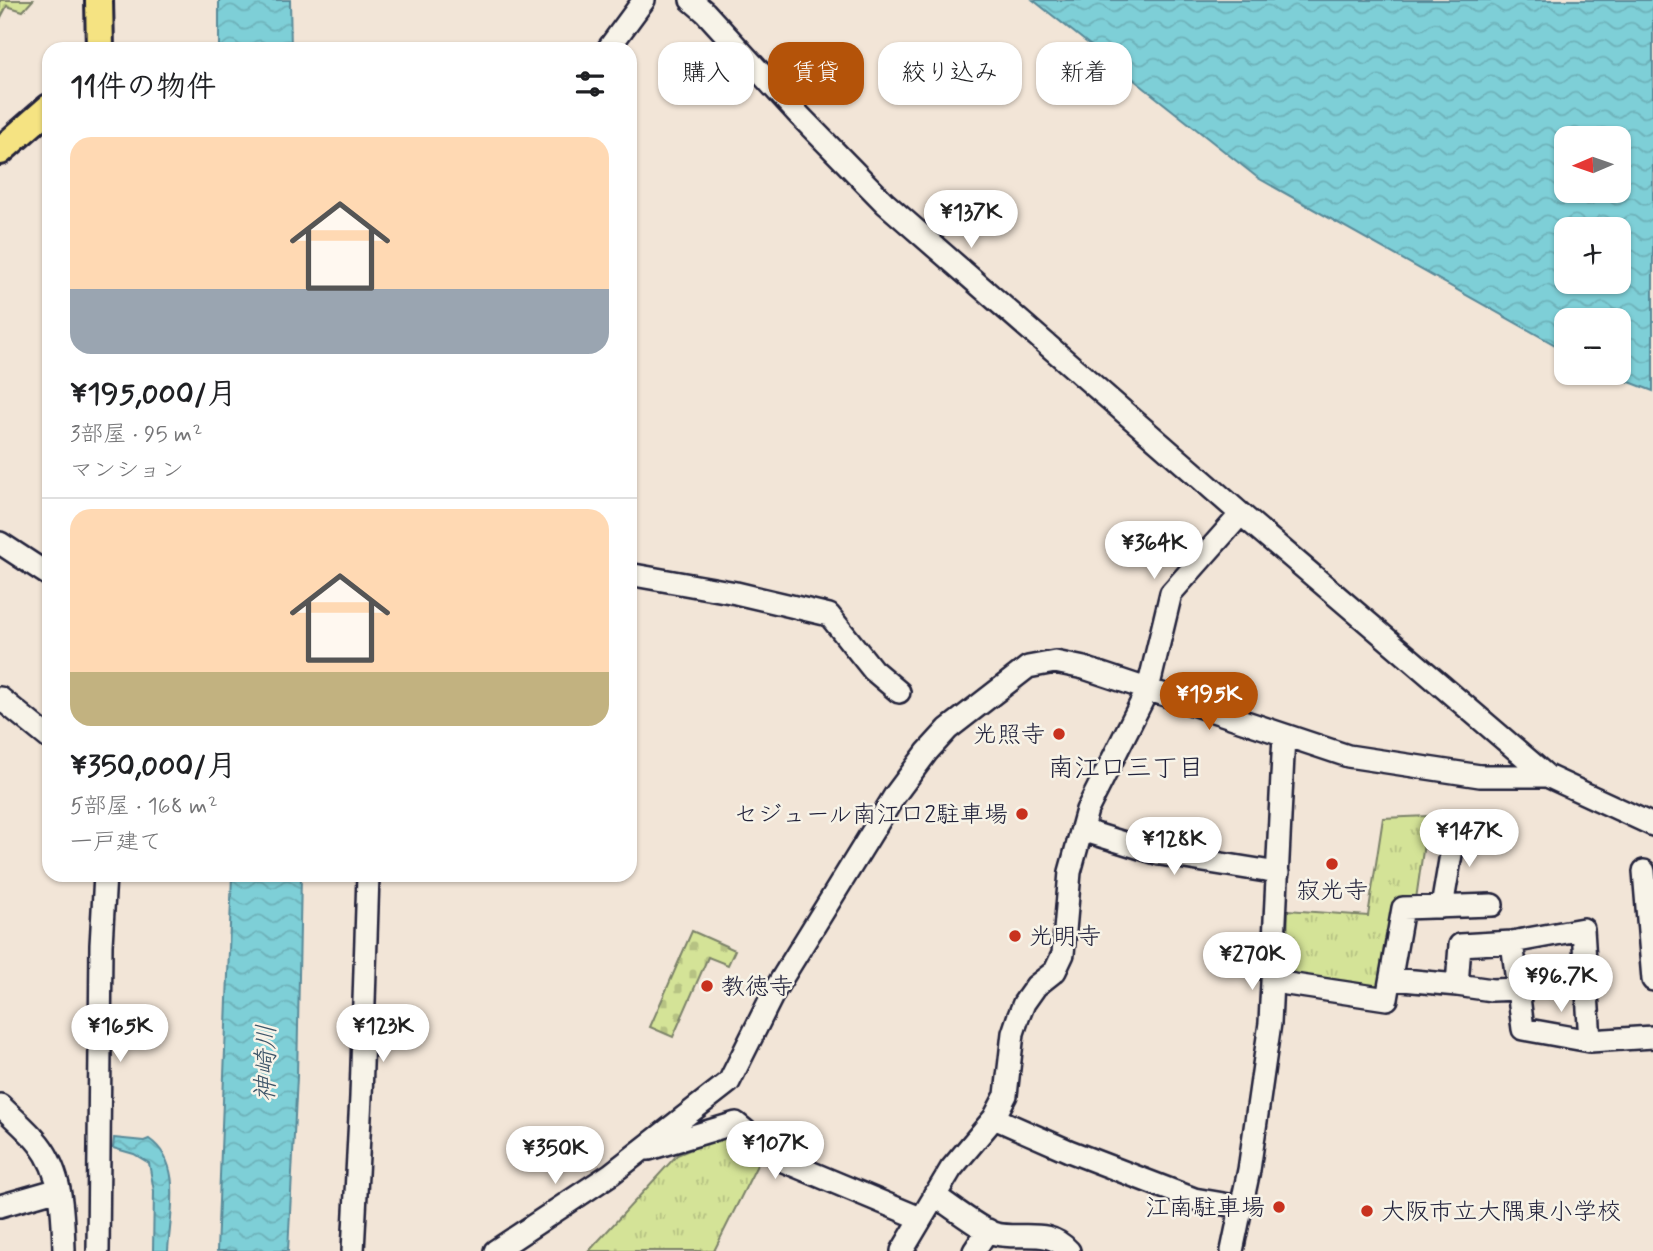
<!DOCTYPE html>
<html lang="ja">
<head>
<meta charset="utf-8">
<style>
	:root { --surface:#fff; --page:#f2f2f2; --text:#202124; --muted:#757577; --line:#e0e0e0; --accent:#b45309 }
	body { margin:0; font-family:Mynerve,"Klee One",sans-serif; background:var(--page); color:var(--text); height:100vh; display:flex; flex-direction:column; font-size:26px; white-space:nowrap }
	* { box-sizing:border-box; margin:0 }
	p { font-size:23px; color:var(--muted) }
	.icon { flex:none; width:38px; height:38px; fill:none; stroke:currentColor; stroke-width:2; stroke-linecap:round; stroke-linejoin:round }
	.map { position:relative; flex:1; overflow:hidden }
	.details { position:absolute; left:42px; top:42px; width:595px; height:840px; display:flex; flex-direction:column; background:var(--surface); border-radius:21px; box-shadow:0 2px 5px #0004 }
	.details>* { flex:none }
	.banner { position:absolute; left:658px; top:42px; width:665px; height:63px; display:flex; gap:14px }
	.needle { width:46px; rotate:268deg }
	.fabs { position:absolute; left:1554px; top:126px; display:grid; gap:14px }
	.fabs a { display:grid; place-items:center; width:77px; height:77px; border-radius:14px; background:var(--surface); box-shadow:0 2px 5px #0004; font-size:35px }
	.price { position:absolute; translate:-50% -60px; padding:0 16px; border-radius:24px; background:#fff; color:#222; font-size:23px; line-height:46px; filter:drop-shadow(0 2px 4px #0008) }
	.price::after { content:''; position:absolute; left:50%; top:42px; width:21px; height:16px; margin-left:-10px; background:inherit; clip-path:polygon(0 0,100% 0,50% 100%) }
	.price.current { background:var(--accent); color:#fff }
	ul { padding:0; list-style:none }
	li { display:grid; align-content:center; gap:14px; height:371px; padding:0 28px }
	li+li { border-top:2px solid var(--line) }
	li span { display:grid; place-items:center; height:217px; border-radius:21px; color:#555 }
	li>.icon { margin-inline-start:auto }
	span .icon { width:126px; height:126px; fill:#fffc; stroke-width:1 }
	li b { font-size:30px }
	h2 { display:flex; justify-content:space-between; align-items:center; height:84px; padding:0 28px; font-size:30px }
	.chip { padding:0 24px; border-radius:21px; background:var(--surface); box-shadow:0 2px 5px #0004; font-size:24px; line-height:63px }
	.chip.current { background:var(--accent); color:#fff }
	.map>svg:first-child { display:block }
	.grass { fill:url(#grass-tufts); stroke:#7b8269; stroke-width:2 }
	.cemetery { fill:url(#cemetery-stones); stroke:#7b8269; stroke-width:2 }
	.water { fill:url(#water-waves); stroke:#598a99; stroke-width:2; fill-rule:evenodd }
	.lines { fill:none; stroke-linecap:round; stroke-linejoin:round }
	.minor-casing { stroke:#22223b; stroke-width:26 }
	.major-casing { stroke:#22223b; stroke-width:32 }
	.minor { stroke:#f7f3e8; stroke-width:21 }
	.major { stroke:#f5e382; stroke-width:26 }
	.poi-dot { fill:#c8321e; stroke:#f7f3e8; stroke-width:2.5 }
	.labels { text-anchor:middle; stroke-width:5; stroke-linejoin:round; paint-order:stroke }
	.poi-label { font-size:24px; fill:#22223b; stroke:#f7f3e8; text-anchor:end }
	.neighbourhood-label { font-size:26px; fill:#22223b; stroke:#f7f3e8 }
	.water-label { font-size:26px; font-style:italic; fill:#3e566a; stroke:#f7f3e8 }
</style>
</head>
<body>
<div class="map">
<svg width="1653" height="1251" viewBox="0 0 1653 1251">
	<defs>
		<pattern id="grass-tufts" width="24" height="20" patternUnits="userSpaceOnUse" patternTransform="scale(1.75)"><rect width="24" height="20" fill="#d4e397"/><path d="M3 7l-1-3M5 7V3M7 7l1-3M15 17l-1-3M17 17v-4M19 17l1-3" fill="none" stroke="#b6c283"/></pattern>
		<pattern id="cemetery-stones" width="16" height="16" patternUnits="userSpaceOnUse" patternTransform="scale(1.75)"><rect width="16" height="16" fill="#d4e397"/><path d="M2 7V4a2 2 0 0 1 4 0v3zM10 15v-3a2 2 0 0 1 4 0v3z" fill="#b6c283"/></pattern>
		<pattern id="water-waves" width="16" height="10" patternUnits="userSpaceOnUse" patternTransform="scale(1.75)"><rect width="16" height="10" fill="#7ecfd7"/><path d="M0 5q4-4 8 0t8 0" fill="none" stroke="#6db1b9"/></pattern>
	</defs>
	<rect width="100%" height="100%" fill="#f2e5d7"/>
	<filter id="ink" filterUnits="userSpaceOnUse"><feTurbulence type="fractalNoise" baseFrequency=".0143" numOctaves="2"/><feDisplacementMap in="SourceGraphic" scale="14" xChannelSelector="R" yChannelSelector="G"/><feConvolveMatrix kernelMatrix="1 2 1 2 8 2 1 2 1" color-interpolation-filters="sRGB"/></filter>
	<g filter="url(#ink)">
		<path class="grass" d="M 1428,816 L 1416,899 L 1408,897 L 1401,902 L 1381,991 L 1286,977 L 1288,910 L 1368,916 L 1383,818 Z
			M 731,1133 L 760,1159 L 714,1251 L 589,1251 L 677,1155 Z"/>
		<path class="cemetery" d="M 0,0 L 33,0 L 23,11 L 7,6 L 0,19 Z
			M 692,931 L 735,950 L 728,965 L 708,957 L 673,1037 L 650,1027 Z"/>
		<path class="water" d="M 219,0 L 290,0 L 291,49 L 219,49 Z
			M 1033,0 L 1653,0 L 1653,391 L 1606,373 L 1619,373 L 1619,320 L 1566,320 L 1566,351 L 1258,178 ZM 1619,138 L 1619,191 L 1566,191 L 1566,138 ZM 1619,229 L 1619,282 L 1566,282 L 1566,229 Z
			M 232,875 L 301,875 L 297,1077 L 288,1251 L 217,1251 Z
			M 114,1138 L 144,1141 L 149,1139 C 184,1163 170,1214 168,1251 L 153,1251 L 154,1191 L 149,1163 L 134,1154 L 113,1148 Z"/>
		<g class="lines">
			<defs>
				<path id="minor" d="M 691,0 L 705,12 L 800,116 L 885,203 L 1241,514 L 1547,776 L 1653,825
					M 608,49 L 644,0
					M 0,543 L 49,575
					M 634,575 L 736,593 L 829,615 L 873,670 L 899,692
					M 0,698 L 49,738
					M 1082,830 L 1160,854 L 1278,873
					M 1453,840 L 1477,843
					M 1644,871 L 1653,980
					M 1442,907 L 1456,825
					M 1512,942 L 1523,1029 L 1590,1041 L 1653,1037
					M 1392,979 L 1457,985
					M 1274,982 L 1387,999 L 1403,908 L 1492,905
					M 1518,989 L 1492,990 L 1457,985 L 1460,945 L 1512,942 L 1583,929 L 1590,1041
					M 0,1105 C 13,1118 28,1130 39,1144 C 63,1175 63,1214 64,1251
					M 994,1118 L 1069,1151 L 1194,1199 L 1241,1207
					M 649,1149 L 736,1123 L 781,1160 L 920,1218
					M 934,1195 C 948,1204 982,1231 996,1234 C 1022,1240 1048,1227 1069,1251
					M 0,1206 L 59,1189
					M 98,1251 L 101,945 L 105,875
					M 353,1251 L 361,1097 L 368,875
					M 495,1251 L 611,1174 L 729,1082 L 776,988 L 895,795 L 927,752 L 948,729 L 1028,667 L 1055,662 L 1084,668 L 1348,756 L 1480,776 L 1547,776
					M 902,1251 L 951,1169 L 994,1118 L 1006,1095 L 1013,1033 L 1018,1018 L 1024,1003 L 1036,986 L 1055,971 L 1063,954 L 1070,872 L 1087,810 L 1148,689 L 1171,593 L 1241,514
					M 974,1251 L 988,1230
					M 1232,1251 L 1249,1170 L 1270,1023 L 1284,735"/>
				<path id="major" d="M 99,0 L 100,49
					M 0,151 L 49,108"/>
			</defs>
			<use href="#minor" class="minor-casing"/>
			<use href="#major" class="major-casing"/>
			<use href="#minor" class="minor"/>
			<use href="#major" class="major"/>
		</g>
	</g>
	<g class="poi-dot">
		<circle cx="1059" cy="734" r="7"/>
		<circle cx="1022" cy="814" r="7"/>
		<circle cx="1332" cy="864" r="7"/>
		<circle cx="1015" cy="936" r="7"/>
		<circle cx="707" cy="986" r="7"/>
		<circle cx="1279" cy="1207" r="7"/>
		<circle cx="1367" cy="1211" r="7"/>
	</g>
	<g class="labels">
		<g class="poi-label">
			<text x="1045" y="742">光照寺</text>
			<text x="1008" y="822">セジュール南江口2駐車場</text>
			<text x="1332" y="898" text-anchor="middle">寂光寺</text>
			<text x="1029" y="944" text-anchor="start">光明寺</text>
			<text x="721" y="994" text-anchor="start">教徳寺</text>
			<text x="1265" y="1215">江南駐車場</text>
			<text x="1381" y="1219" text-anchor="start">大阪市立大隅東小学校</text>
		</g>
		<g class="neighbourhood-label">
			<text x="1126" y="776">南江口三丁目</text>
		</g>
		<g class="water-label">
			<text transform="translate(265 1063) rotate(-89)" y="9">神崎川</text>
		</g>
	</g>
</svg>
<div class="fabs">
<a><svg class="needle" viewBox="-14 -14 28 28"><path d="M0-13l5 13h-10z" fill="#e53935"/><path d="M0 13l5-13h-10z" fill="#757577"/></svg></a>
<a>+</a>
<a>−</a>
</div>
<b class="price" style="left:971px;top:250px">¥137K</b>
<b class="price" style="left:1154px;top:581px">¥364K</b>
<b class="price current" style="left:1209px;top:732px">¥195K</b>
<b class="price" style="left:1469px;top:869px">¥147K</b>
<b class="price" style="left:1174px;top:877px">¥128K</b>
<b class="price" style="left:1252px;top:992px">¥270K</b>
<b class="price" style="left:1561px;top:1014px">¥96.7K</b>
<b class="price" style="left:120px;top:1064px">¥165K</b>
<b class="price" style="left:383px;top:1064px">¥123K</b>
<b class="price" style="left:775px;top:1181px">¥107K</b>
<b class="price" style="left:555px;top:1186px">¥350K</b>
<div class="banner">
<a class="chip">購入</a>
<a class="chip current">賃貸</a>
<a class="chip">絞り込み</a>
<a class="chip">新着</a>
</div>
<section class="details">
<h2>11件の物件<svg class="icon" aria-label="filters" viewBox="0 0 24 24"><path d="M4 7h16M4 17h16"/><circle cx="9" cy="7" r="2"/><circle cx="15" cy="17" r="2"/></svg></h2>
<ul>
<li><span style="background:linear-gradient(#ffd9b3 70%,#9aa5b1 0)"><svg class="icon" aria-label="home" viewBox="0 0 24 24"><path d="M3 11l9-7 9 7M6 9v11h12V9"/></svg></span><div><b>¥195,000/月</b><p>3部屋 · 95 m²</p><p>マンション</p></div></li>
<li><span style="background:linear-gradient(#ffd9b3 75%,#c2b280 0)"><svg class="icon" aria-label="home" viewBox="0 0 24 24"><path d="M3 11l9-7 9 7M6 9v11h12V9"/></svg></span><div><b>¥350,000/月</b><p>5部屋 · 168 m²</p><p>一戸建て</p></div></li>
</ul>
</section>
</div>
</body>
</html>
